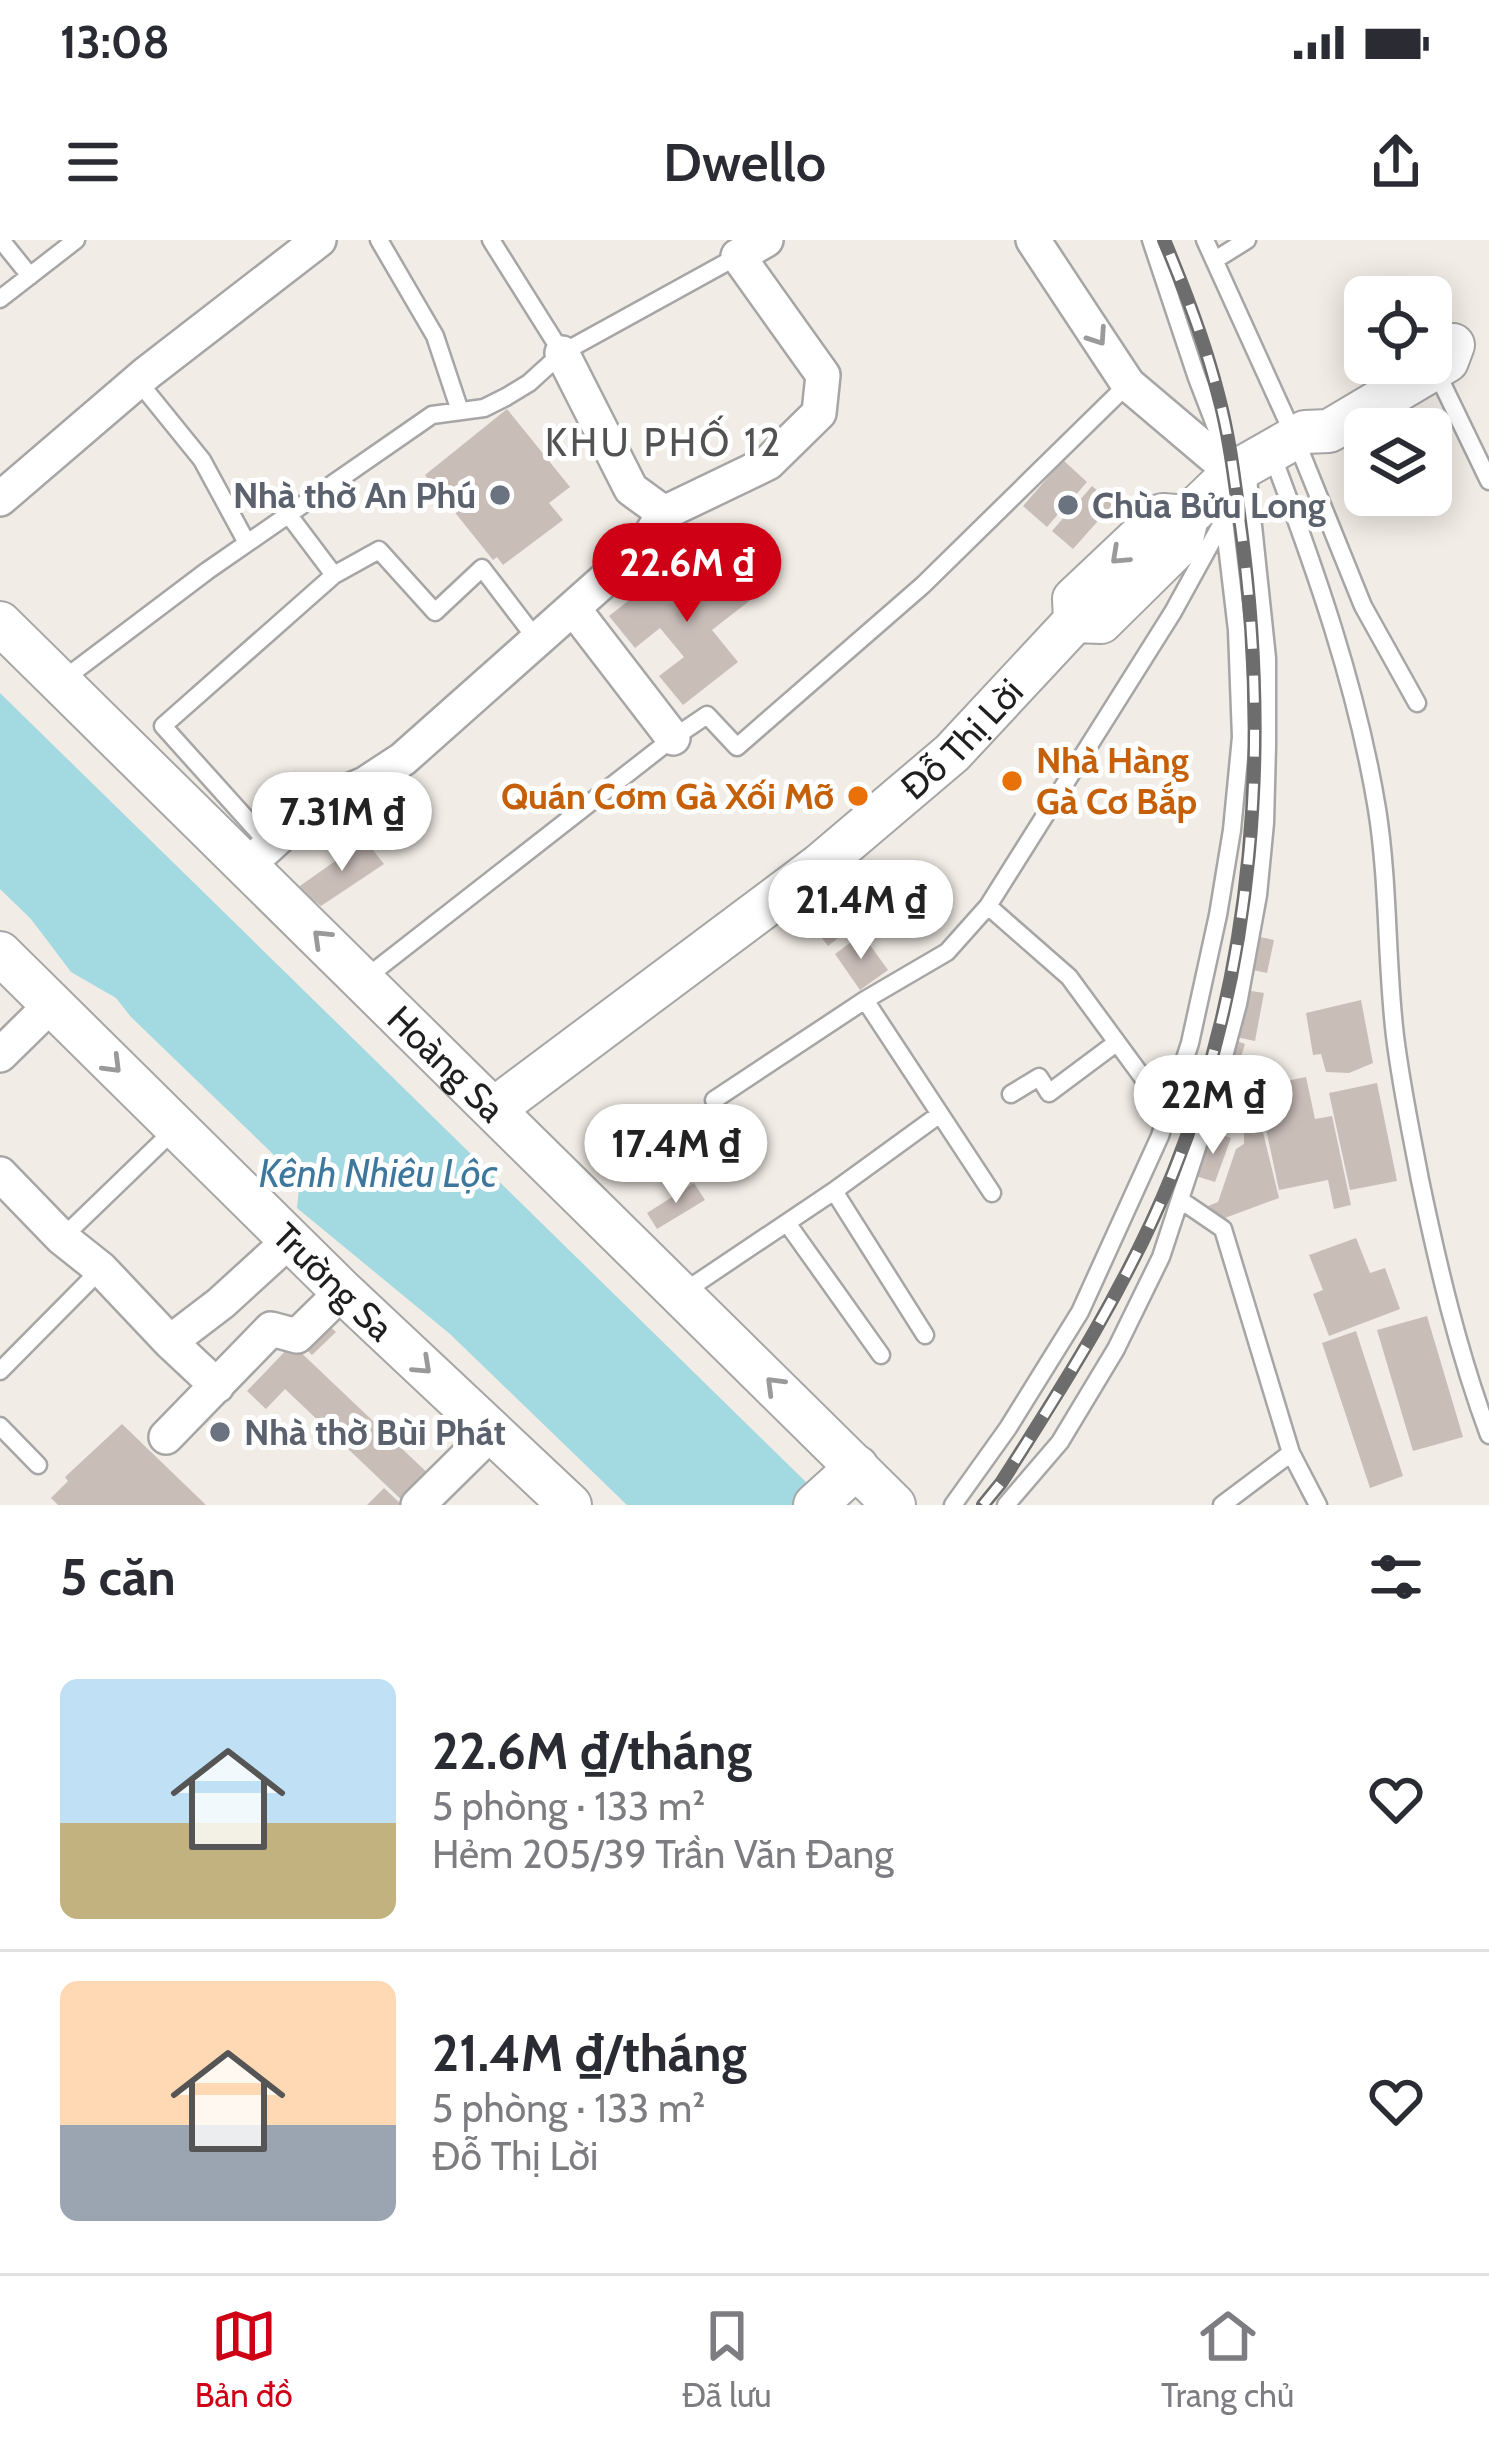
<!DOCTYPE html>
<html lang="vi">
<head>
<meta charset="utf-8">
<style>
	:root { --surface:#fff; --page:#f2f2f3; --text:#2b2b33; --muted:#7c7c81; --line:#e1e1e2; --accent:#cf0016 }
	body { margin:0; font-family:Cabin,sans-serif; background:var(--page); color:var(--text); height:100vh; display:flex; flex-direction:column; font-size:45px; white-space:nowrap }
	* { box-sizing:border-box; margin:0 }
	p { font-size:39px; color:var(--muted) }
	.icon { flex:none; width:66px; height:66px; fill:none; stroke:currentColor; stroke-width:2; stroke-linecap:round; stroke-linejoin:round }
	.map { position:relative; height:1265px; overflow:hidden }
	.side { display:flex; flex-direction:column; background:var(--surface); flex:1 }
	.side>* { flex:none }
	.buttons { position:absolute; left:1344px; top:36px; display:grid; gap:24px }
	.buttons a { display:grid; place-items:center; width:108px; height:108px; border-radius:18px; background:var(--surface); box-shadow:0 6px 30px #0003; font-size:60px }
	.price { position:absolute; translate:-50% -102px; padding:0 27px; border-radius:42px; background:#fff; color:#222; font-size:39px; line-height:78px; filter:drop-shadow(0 3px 6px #0008) }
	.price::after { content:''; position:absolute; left:50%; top:72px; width:36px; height:27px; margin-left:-18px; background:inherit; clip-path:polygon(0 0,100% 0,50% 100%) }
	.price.on { background:var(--accent); color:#fff }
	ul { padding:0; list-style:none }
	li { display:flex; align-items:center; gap:36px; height:300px; padding:0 60px }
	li+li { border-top:3px solid var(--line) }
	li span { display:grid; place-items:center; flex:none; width:336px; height:240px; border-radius:18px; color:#555 }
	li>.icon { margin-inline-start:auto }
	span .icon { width:144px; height:144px; fill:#fffc; stroke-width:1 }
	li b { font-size:51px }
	h2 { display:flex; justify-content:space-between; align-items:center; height:144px; padding:0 60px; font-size:51px }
	.status { display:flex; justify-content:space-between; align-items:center; height:84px; padding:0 60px; background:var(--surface); direction:ltr }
	.status svg { height:33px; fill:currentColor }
	header { display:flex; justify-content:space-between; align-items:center; height:156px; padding:0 60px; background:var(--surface); font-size:54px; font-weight:600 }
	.tab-bar { display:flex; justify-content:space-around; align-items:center; height:168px; border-top:3px solid var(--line); background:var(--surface); font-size:33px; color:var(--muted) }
	.tab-bar a { display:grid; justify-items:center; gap:6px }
	.tab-bar .on { color:var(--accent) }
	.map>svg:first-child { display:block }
	.water { fill:#a3d9e1 }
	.building { fill:#c9bdb8 }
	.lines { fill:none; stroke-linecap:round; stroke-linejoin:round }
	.service-casing { stroke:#a6a6a6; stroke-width:21 }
	.minor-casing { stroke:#a6a6a6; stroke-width:38 }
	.tertiary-casing { stroke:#a6a6a6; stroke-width:46 }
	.service { stroke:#fff; stroke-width:16 }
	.minor { stroke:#fff; stroke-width:33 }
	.tertiary { stroke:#fff; stroke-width:42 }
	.rail-casing { stroke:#6d6d6d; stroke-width:14 }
	.rail { stroke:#fff; stroke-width:9; stroke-dasharray:27; stroke-linecap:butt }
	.oneway { stroke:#9a9a9a }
	.worship-dot { fill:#6b7280; stroke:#fff; stroke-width:4.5 }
	.food-dot { fill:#e8710a; stroke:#fff; stroke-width:4.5 }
	.labels { text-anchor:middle; stroke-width:10; stroke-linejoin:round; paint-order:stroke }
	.worship-label { font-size:36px; font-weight:bold; fill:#5b616d; stroke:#fff; text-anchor:start }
	.street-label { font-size:36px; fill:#1f1f1f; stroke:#fff }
	.food-label { font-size:36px; font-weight:bold; fill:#c56008; stroke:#fff; text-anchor:start }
	.neighbourhood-label { font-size:39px; letter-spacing:3px; fill:#525252; stroke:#fff }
	.water-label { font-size:39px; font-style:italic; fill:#3d779d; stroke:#fff }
</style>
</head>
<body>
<div class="status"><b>13:08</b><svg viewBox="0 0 49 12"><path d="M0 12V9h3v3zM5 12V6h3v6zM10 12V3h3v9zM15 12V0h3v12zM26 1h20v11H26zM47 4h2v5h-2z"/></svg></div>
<header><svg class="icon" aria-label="menu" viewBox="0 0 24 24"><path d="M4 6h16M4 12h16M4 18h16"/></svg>Dwello<svg class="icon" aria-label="share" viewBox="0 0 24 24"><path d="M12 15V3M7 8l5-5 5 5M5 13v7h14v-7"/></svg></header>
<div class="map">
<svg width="1489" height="1265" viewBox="0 0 1489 1265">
	<rect width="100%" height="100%" fill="#f1ece5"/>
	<path class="water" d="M 0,453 L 808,1244 L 827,1265 L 627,1265 L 450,1094 L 297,968 L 300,940 L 131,777 L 116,758 L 71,732 L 31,679 L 0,649 Z"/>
	<path class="building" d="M 507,169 L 570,247 L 549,263 L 563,280 L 503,325 L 497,317 L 493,320 L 425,235 Z
		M 1063,220 L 1087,242 L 1074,257 L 1079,261 L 1092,246 L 1113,264 L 1073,309 L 1052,291 L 1065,276 L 1060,272 L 1047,287 L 1023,266 Z
		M 722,320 L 753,358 L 712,390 L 738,422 L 683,465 L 659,436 L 684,417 L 660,388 L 635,408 L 609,376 L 666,331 L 683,352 Z
		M 365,600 L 384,624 L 321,666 L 297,648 Z
		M 816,643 L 851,688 L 828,706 L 793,661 Z
		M 862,694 L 888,730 L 860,750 L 835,714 Z
		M 1260,697 L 1274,700 L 1267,733 L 1253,730 Z
		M 1245,750 L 1264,753 L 1255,801 L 1236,797 Z
		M 1361,760 L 1373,823 L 1349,833 L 1326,832 L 1321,814 L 1313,815 L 1306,773 Z
		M 1232,799 L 1245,804 L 1240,820 L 1251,825 L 1245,841 L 1252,843 L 1243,867 L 1220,859 Z
		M 1306,837 L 1315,879 L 1332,876 L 1351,965 L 1334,969 L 1328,940 L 1279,950 L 1257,847 Z
		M 1377,843 L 1397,941 L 1350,950 L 1329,853 Z
		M 1259,876 L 1279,958 L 1214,982 L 1208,966 L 1218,962 L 1236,909 L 1244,904 L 1244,881 Z
		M 1211,891 L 1231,898 L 1215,942 L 1196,936 Z
		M 694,943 L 705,960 L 657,989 L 647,973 Z
		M 1356,998 L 1370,1033 L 1385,1028 L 1400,1069 L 1329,1096 L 1313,1054 L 1323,1050 L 1309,1015 Z
		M 1427,1076 L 1463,1197 L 1413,1211 L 1377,1090 Z
		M 322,1079 L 336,1092 L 312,1115 L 299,1102 Z
		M 1356,1091 L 1403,1236 L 1370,1248 L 1322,1103 Z
		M 292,1104 L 436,1241 L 407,1265 L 285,1149 L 266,1169 L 247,1151 Z
		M 122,1184 L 206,1265 L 58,1265 L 51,1258 L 68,1241 L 65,1237 Z
		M 384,1248 L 402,1265 L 367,1265 Z"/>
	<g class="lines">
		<defs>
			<path id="service" d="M 1,0 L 30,36
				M 379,0 L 435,96 L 460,171
				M 491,0 L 562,113
				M 1151,0 L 1197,138 L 1229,221
				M 1205,0 L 1295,198 L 1363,366 L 1417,463
				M 1215,20 L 1247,0
				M 0,59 L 76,0
				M 1435,129 L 1489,241
				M 138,141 L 202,220 L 247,303
				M 1271,212 C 1315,328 1357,447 1377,569 C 1389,644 1386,721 1395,796 C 1401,845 1411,892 1420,940 C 1438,1026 1458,1112 1489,1195
				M 334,335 L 379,310 L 435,372 L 482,328 L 537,400
				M 60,442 L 207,331 L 432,175 L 484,168 L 506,157 L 529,143 L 562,113 L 738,16
				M 270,605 L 163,486 L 334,335 L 288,274
				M 988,666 L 1069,737 L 1168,872
				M 363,740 L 673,498 L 707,475 L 737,507 L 923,345 L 1128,144
				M 865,760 L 992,953
				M 1011,854 L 1039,837 L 1049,853 L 1116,803
				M 714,860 L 865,760 L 947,712 L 988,666 L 1173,372 L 1223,281
				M 834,951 L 925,1095
				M 1182,961 L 1223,989 L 1291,1213
				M 787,983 L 881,1115
				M 62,998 L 176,888
				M 682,1053 L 834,951 L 940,874
				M 0,1131 L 101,1029
				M 0,1186 L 38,1225
				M 953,1265 L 1008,1188 L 1080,1072 L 1160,896 L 1190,803 L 1218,675 L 1232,590 L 1241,497 L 1237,390 L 1224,280
				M 1006,1265 L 1060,1202 L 1116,1109 L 1161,1017 L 1211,865 L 1238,764 L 1258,655 L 1265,583 L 1267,506 L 1267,418 L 1247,229
				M 1222,1265 L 1291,1213 L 1318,1265"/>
			<path id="minor" d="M 1033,0 L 1128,144 L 1233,233
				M 562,113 L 631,249 L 664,273 L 645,304 L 573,368 L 673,498
				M 0,259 L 147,133 L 319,0
				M 664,273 L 768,223 L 819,173 L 823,135 L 738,16 L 766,0
				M 247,626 L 285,591 L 323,562 L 365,544 L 403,519 L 573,368
				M 0,815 L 52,764
				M 0,934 L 62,998 L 101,1029 L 170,1102 L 217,1146
				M 170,1102 L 221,1063 L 290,1000
				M 166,1197 L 271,1089 L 297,1096 L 342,1052
				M 418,1265 L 493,1191"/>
			<g id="tertiary">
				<path d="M 1075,381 L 1101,382 L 1181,303 L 1187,277 L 1233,233 L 1305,192 L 1329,191 L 1447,121 L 1453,105"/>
				<path id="s1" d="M 0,383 L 894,1265"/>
				<path id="s2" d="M 0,713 L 340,1049 L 570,1265"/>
				<path id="s3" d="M 494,869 L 820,625 L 952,513 L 1075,381 L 1074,359 L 1163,275 L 1187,277"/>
				<path d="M 815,1265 L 857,1227"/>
			</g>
		</defs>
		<use href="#service" class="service-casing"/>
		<use href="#minor" class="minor-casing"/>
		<use href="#tertiary" class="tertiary-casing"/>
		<use href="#service" class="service"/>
		<use href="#minor" class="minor"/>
		<use href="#tertiary" class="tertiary"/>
		<defs>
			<path id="rail" d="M 983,1265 L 1001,1243 C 1065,1143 1128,1044 1173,933 C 1255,729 1270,505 1241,289 C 1235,244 1230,198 1218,154 C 1205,102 1185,50 1164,0"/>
		</defs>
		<use href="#rail" class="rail-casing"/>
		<use href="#rail" class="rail"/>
	</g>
	<defs><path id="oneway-chevron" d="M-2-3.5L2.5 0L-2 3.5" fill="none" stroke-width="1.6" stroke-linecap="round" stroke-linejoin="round" transform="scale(3)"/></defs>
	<g class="oneway">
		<use href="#oneway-chevron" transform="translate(1098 97) rotate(56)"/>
		<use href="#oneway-chevron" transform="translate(1119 316) rotate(137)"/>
		<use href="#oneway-chevron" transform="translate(321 698) rotate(-136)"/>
		<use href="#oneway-chevron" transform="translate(113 825) rotate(45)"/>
		<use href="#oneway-chevron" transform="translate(423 1126) rotate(43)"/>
		<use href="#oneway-chevron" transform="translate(774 1145) rotate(-135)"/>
	</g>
	<g class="worship-dot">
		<circle cx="500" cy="255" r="12"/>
		<circle cx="1068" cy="265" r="12"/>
		<circle cx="220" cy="1192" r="12"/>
	</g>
	<g class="food-dot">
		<circle cx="1012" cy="541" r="12"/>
		<circle cx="858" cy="556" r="12"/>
	</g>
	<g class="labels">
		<g class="worship-label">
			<text x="476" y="268" text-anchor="end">Nhà thờ An Phú</text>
			<text x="1092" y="278">Chùa Bửu Long</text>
			<text x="244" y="1205">Nhà thờ Bùi Phát</text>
		</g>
		<g class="street-label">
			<text dy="13" stroke="none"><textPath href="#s3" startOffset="597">Đỗ Thị Lời</textPath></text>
			<text dy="13" stroke="none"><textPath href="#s1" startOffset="627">Hoàng Sa</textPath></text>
			<text dy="13" stroke="none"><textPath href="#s2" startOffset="468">Trường Sa</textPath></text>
		</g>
		<g class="food-label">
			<text x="1036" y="533">Nhà Hàng<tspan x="1036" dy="41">Gà Cơ Bắp</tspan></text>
			<text x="834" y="569" text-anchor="end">Quán Cơm Gà Xối Mỡ</text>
		</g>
		<g class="neighbourhood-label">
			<text x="664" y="216">KHU PHỐ 12</text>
		</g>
		<g class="water-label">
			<text x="378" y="947">Kênh Nhiêu Lộc</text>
		</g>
	</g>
</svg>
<div class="buttons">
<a><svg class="icon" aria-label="locate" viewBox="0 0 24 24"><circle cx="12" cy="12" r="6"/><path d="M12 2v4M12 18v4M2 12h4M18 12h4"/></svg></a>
<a><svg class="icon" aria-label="layers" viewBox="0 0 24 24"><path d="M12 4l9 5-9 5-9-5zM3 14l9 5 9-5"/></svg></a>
</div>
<b class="price on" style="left:687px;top:385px">22.6M ₫</b>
<b class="price" style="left:342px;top:634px">7.31M ₫</b>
<b class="price" style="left:861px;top:722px">21.4M ₫</b>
<b class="price" style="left:1213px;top:917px">22M ₫</b>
<b class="price" style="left:676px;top:966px">17.4M ₫</b>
</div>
<section class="side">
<h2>5 căn<svg class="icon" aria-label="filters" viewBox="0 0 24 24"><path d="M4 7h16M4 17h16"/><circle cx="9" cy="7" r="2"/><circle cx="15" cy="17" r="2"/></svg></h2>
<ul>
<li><span style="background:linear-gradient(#bfe0f5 60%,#c2b280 0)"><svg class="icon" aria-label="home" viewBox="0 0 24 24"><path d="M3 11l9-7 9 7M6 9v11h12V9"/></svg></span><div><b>22.6M ₫/tháng</b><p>5 phòng · 133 m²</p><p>Hẻm 205/39 Trần Văn Ðang</p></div><svg class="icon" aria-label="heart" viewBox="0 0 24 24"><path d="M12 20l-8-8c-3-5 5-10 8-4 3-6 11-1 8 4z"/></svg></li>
<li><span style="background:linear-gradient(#ffd9b3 60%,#9aa5b1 0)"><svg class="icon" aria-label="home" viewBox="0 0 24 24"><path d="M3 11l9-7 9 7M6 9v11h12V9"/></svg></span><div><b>21.4M ₫/tháng</b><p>5 phòng · 133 m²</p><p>Đỗ Thị Lời</p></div><svg class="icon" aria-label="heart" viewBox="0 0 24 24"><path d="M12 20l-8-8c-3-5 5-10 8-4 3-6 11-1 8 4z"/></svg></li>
</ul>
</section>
<nav class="tab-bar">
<a class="on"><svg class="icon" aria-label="map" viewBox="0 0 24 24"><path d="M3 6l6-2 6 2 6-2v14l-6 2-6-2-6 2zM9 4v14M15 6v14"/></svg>Bản đồ</a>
<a><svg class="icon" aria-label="saved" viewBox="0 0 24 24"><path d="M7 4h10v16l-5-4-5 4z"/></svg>Đã lưu</a>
<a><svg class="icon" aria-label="home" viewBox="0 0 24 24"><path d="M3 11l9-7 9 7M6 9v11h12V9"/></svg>Trang chủ</a>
</nav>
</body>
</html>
